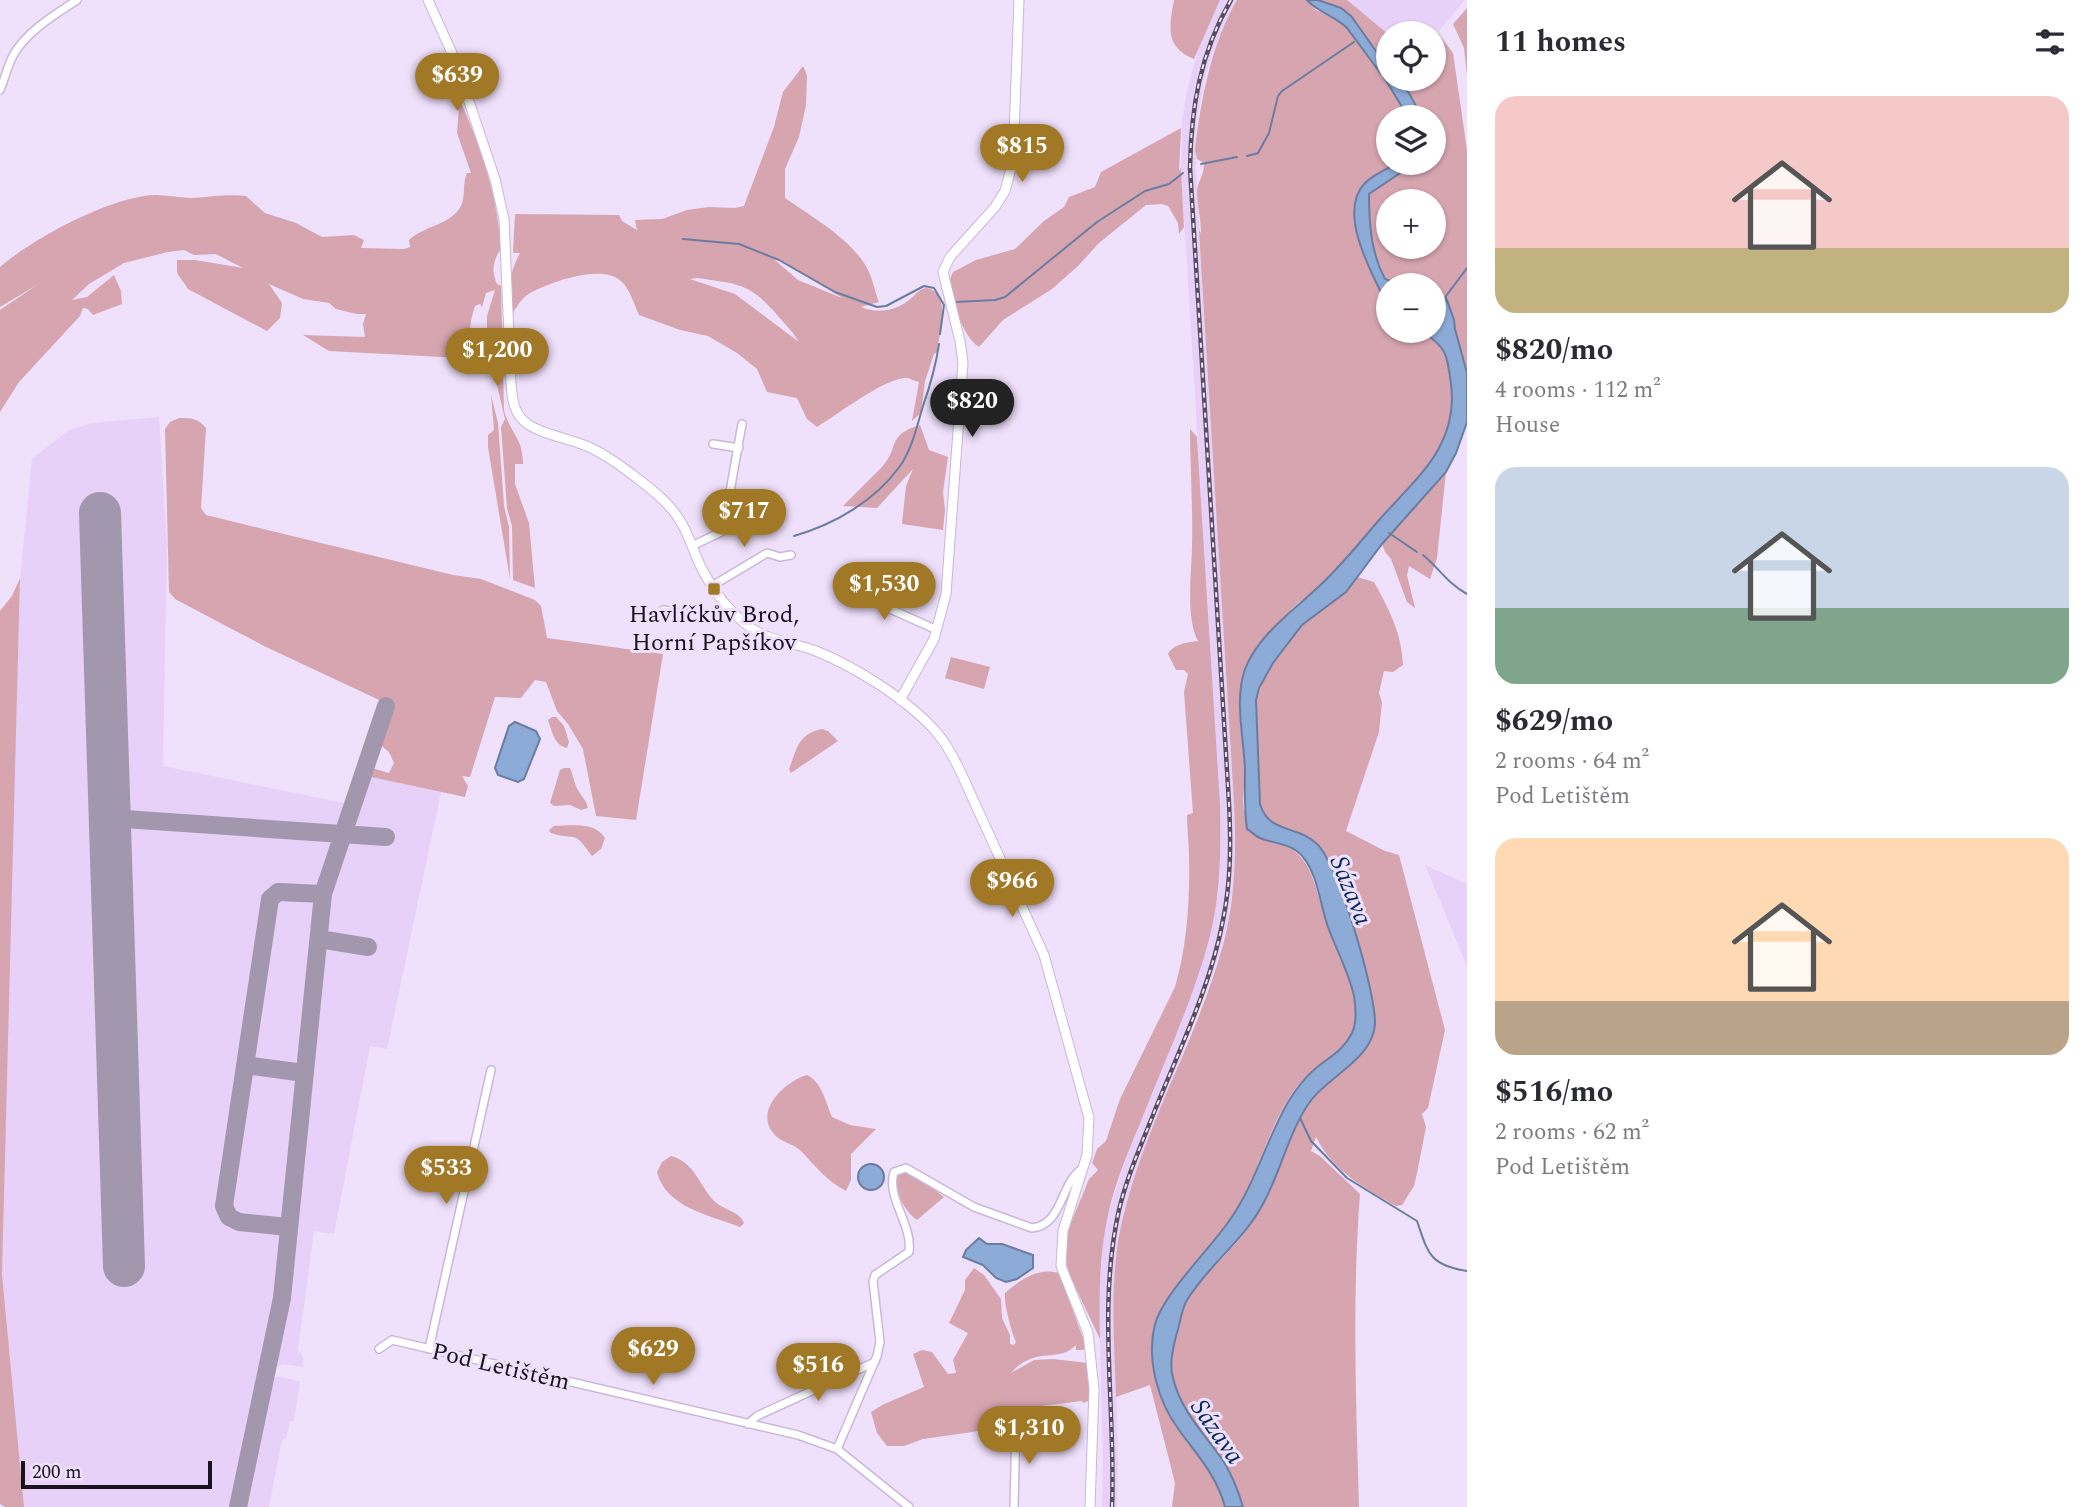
<!DOCTYPE html>
<html lang="en">
<head>
<meta charset="utf-8">
<style>
	:root { --surface:#fff; --page:#f7f7f7; --text:#2b2b33; --muted:#7c7c81; --accent:#a07826 }
	body { margin:0; font-family:Spectral,serif; background:var(--page); color:var(--text); height:100vh; display:flex; flex-direction:column; font-size:26px; white-space:nowrap }
	* { box-sizing:border-box; margin:0 }
	p { font-size:23px; color:var(--muted) }
	.icon { flex:none; width:38px; height:38px; fill:none; stroke:currentColor; stroke-width:2; stroke-linecap:round; stroke-linejoin:round }
	.map { position:relative; flex:1; overflow:hidden }
	.details { display:flex; flex-direction:column; background:var(--surface); width:630px }
	.details>* { flex:none }
	.buttons { position:absolute; left:1376px; top:21px; display:grid; gap:14px }
	.buttons a { display:grid; place-items:center; width:70px; height:70px; border-radius:50%; background:var(--surface); box-shadow:0 2px 5px #0004; font-size:35px }
	.scale { position:absolute; left:21px; bottom:18px; width:191px; box-sizing:border-box; padding-left:7px; border:4px solid #19131e; border-top:0; font-size:19px; line-height:24px; white-space:nowrap; color:#19131e; -webkit-text-stroke:5px #efe0fb; paint-order:stroke }
	.price { position:absolute; translate:-50% -60px; padding:0 16px; border-radius:24px; background:var(--accent); color:#fff; font-size:23px; line-height:46px; filter:drop-shadow(0 2px 4px #0008) }
	.price::after { content:''; position:absolute; left:50%; top:42px; width:21px; height:16px; margin-left:-10px; background:inherit; clip-path:polygon(0 0,100% 0,50% 100%) }
	.price.on { background:#222; color:#fff }
	ul { padding:0; list-style:none }
	li { display:grid; align-content:center; gap:14px; height:371px; padding:0 28px }
	li span { display:grid; place-items:center; height:217px; border-radius:21px; color:#555 }
	li>.icon { margin-inline-start:auto }
	span .icon { width:126px; height:126px; fill:#fffc; stroke-width:1 }
	li b { font-size:30px }
	h2 { display:flex; justify-content:space-between; align-items:center; height:84px; padding:0 28px; font-size:30px }
	main { display:flex; flex:1; min-height:0 }
	.map>svg:first-child { display:block }
	.built { fill:#e7d1f9 }
	.green { fill:#d6a5b0; fill-rule:evenodd }
	.water { fill:#8dabd7; stroke:#6a7da0; stroke-width:2 }
	.lines { fill:none; stroke-linecap:round; stroke-linejoin:round }
	.stream { stroke:#6a7da0; stroke-width:2 }
	.taxiway { stroke:#a297ac; stroke-width:18 }
	.runway { stroke:#a297ac; stroke-width:42 }
	.minor-casing { stroke:#c9b7d7; stroke-width:10 }
	.tertiary-casing { stroke:#c9b7d7; stroke-width:11 }
	.minor { stroke:#fff; stroke-width:7 }
	.tertiary { stroke:#fff; stroke-width:9 }
	.rail-casing { stroke:#564e5d; stroke-width:4.5 }
	.rail { stroke:#efe0fb; stroke-width:2; stroke-dasharray:5; stroke-linecap:butt }
	.poi-dot { fill:#a07826; stroke:#efe0fb; stroke-width:2.5 }
	.labels { text-anchor:middle; stroke-width:6; stroke-linejoin:round; paint-order:stroke }
	.poi-label { font-size:24px; fill:#19131e; stroke:#efe0fb }
	.street-label { font-size:24px; fill:#19131e; stroke:#efe0fb }
	.water-label { font-size:26px; font-style:italic; fill:#04295e; stroke:#efe0fb }
</style>
</head>
<body>
<main>
<div class="map">
<svg width="1467" height="1507" viewBox="0 0 1467 1507">
	<rect width="100%" height="100%" fill="#efe0fb"/>
	<path class="built" d="M 1220,0 L 1237,0 L 1213,51 L 1204,81 L 1197,121 L 1196,168 L 1234,803 L 1235,873 L 1228,923 L 1214,972 L 1141,1161 L 1125,1207 L 1119,1235 L 1114,1277 L 1118,1463 L 1117,1507 L 1102,1507 L 1103,1463 L 1099,1298 L 1104,1233 L 1111,1204 L 1127,1156 L 1195,983 L 1210,937 L 1219,888 L 1221,840 L 1220,804 L 1181,168 L 1182,120 L 1187,91 L 1199,46 Z
		M 1347,0 L 1465,0 L 1433,38 L 1433,33 L 1388,34 Z
		M 159,417 L 167,546 L 163,766 L 353,805 L 361,781 L 371,777 L 441,792 L 387,1049 L 370,1046 L 334,1234 L 314,1231 L 298,1350 L 303,1357 L 303,1367 L 283,1364 L 274,1368 L 272,1373 L 272,1376 L 300,1381 L 294,1421 L 290,1421 L 286,1438 L 282,1440 L 269,1507 L 24,1507 L 2,1273 L 6,1034 L 20,579 L 32,459 L 69,430 L 93,423 Z
		M 1425,865 L 1467,884 L 1467,966 Z"/>
	<path class="green" d="M 1174,0 L 1220,0 L 1194,59 C 1165,47 1169,27 1174,0 Z
		M 1237,0 L 1307,0 L 1316,10 L 1340,22 L 1347,28 L 1387,82 L 1408,117 L 1388,117 L 1388,163 L 1398,163 L 1378,173 L 1354,217 L 1367,264 L 1388,306 L 1388,331 C 1423,331 1442,329 1449,371 C 1461,438 1427,468 1385,513 C 1362,538 1342,565 1317,588 C 1311,595 1302,599 1296,605 C 1280,620 1256,647 1247,667 C 1232,699 1244,739 1245,773 C 1245,784 1242,799 1244,810 C 1247,819 1255,830 1260,838 C 1308,846 1311,871 1323,912 C 1333,944 1361,989 1355,1023 C 1349,1054 1317,1062 1299,1084 C 1268,1122 1258,1180 1229,1221 C 1210,1249 1164,1293 1155,1325 C 1146,1359 1158,1402 1179,1430 C 1197,1455 1217,1476 1225,1507 L 1172,1507 L 1175,1483 L 1150,1385 L 1116,1397 C 1114,1333 1108,1268 1126,1206 C 1150,1115 1200,1032 1224,941 C 1236,895 1236,849 1234,803 L 1199,230 L 1201,233 C 1201,219 1197,205 1197,191 C 1198,180 1204,177 1204,163 L 1197,159 L 1195,150 C 1201,98 1211,45 1237,0 Z
		M 1318,0 L 1347,0 L 1388,34 L 1388,68 L 1351,16 Z
		M 1467,8 L 1467,76 L 1464,48 L 1453,24 Z
		M 1438,33 L 1453,53 L 1467,150 L 1467,377 C 1465,357 1455,339 1454,320 L 1433,299 L 1433,285 L 1402,285 L 1385,279 C 1371,253 1369,223 1369,194 L 1415,163 L 1433,163 L 1433,117 L 1422,117 L 1409,93 L 1396,79 L 1433,79 L 1433,38 ZM 1388,201 L 1433,201 L 1433,247 L 1388,247 Z
		M 803,66 L 807,75 L 806,105 L 799,137 L 785,169 L 785,198 C 812,217 853,240 868,270 C 873,280 875,292 879,302 L 861,307 C 878,314 895,311 909,300 C 916,295 918,289 927,288 C 952,293 939,334 937,352 L 934,354 L 925,381 L 921,413 L 912,421 L 919,382 C 912,381 910,377 904,378 C 881,381 838,414 817,427 L 807,419 L 797,398 L 767,392 L 757,369 L 737,353 L 708,336 L 680,330 L 639,315 C 634,304 630,289 621,281 C 601,263 547,283 527,295 C 522,298 517,307 513,312 C 505,292 510,272 520,253 L 513,253 L 515,214 L 619,215 L 622,221 L 637,230 L 635,220 L 662,219 L 687,210 L 709,207 L 735,208 L 744,206 L 774,127 L 783,92 ZM 768,254 L 841,297 L 842,298 L 798,280 ZM 697,278 C 739,284 750,283 778,316 C 786,325 793,332 799,342 L 735,294 L 690,279 Z
		M 462,105 C 482,150 498,199 501,249 C 493,259 491,272 497,284 L 501,286 L 504,411 C 511,434 523,438 523,464 L 515,464 L 515,484 L 529,523 L 535,588 L 513,580 L 512,526 L 507,508 L 501,427 L 505,419 L 487,343 L 487,316 L 495,290 L 486,293 L 482,307 L 480,304 L 475,306 C 468,326 469,341 475,361 L 461,358 L 329,351 L 303,335 L 365,337 L 363,324 L 366,314 L 357,314 L 336,309 L 329,303 L 303,299 L 269,284 L 282,303 L 280,318 L 267,331 L 188,289 L 177,273 L 177,260 L 195,260 L 243,268 L 216,254 L 194,255 L 184,250 L 168,252 L 124,263 L 89,284 L 72,300 L 87,297 L 114,275 L 121,291 L 122,304 L 93,315 L 88,309 L 83,308 L 80,316 L 19,382 L 0,412 L 0,310 L 37,285 L 0,307 L 0,267 C 34,238 100,203 144,196 C 161,193 176,198 192,198 C 210,197 228,194 246,196 L 265,213 L 296,223 L 322,237 L 354,235 L 364,240 L 361,248 L 404,249 L 410,247 L 409,240 C 423,226 451,225 461,206 C 466,195 462,184 467,173 L 471,173 L 457,133 L 459,106 Z
		M 1181,128 L 1179,171 L 1181,168 L 1184,227 L 1179,234 L 1178,223 L 1168,206 L 1162,204 L 1146,205 L 1099,243 L 1078,266 L 1052,289 L 1003,320 L 979,347 C 961,335 955,303 948,283 L 953,272 L 976,260 L 1015,249 L 1044,221 L 1064,207 L 1069,197 L 1095,187 L 1101,172 Z
		M 491,395 L 498,423 L 504,506 L 509,527 L 510,579 L 488,447 L 488,435 L 494,430 Z
		M 179,418 C 191,418 198,418 206,428 L 201,508 L 206,515 L 453,575 L 481,579 L 535,600 L 541,606 L 547,638 L 663,654 L 636,820 L 596,816 L 583,749 L 568,724 L 557,711 L 546,682 L 535,680 L 521,698 L 495,697 L 470,777 L 462,776 L 468,786 L 465,797 L 371,777 L 372,768 L 389,773 L 394,763 L 389,752 L 378,743 L 392,706 L 264,646 L 175,599 L 169,592 L 165,429 L 170,422 Z
		M 920,425 L 929,450 L 948,457 L 943,492 L 945,510 L 943,530 L 902,524 L 906,486 L 913,469 L 877,508 L 843,506 C 856,493 869,480 882,467 C 900,447 886,435 920,425 Z
		M 1190,429 L 1197,437 L 1220,804 C 1221,848 1221,892 1210,936 C 1193,1001 1163,1064 1139,1126 C 1128,1152 1117,1179 1110,1206 C 1099,1251 1099,1294 1100,1339 L 1069,1274 L 1066,1260 L 1066,1235 L 1089,1179 L 1098,1170 L 1092,1163 L 1097,1149 L 1106,1141 L 1120,1099 L 1175,987 C 1187,947 1190,900 1189,858 C 1189,844 1187,829 1187,815 L 1193,813 L 1184,692 L 1188,674 L 1184,670 L 1176,670 L 1168,654 C 1173,644 1188,642 1198,641 C 1185,617 1192,571 1192,544 C 1193,506 1190,467 1190,429 Z
		M 1446,472 L 1437,558 L 1430,579 L 1409,566 L 1407,575 L 1415,608 L 1407,602 L 1391,559 L 1385,552 L 1382,544 Z
		M 1357,577 L 1374,582 C 1389,609 1402,634 1403,665 L 1393,672 L 1384,671 L 1379,693 L 1382,702 L 1379,732 L 1346,831 L 1385,851 L 1399,855 L 1445,1030 L 1428,1108 L 1422,1114 L 1426,1127 L 1417,1173 L 1414,1186 L 1402,1205 L 1396,1206 C 1364,1188 1333,1171 1316,1137 L 1311,1151 L 1320,1156 L 1360,1194 C 1352,1298 1356,1403 1359,1507 L 1243,1507 C 1238,1490 1232,1474 1222,1459 C 1203,1432 1176,1407 1172,1373 C 1170,1355 1178,1316 1187,1301 C 1203,1273 1230,1254 1248,1228 C 1275,1190 1286,1135 1311,1100 C 1331,1073 1368,1059 1375,1024 C 1378,1005 1339,871 1327,857 C 1320,849 1309,837 1299,832 C 1279,823 1267,828 1260,804 L 1256,700 C 1261,675 1285,642 1303,624 C 1320,607 1342,597 1357,577 Z
		M 20,578 L 2,1274 L 24,1507 L 5,1507 L 0,1504 L 0,611 L 12,596 Z
		M 951,657 L 990,667 L 984,689 L 945,678 Z
		M 552,717 L 556,717 L 564,726 L 569,742 L 567,748 C 554,745 552,731 548,720 Z
		M 822,729 L 828,731 L 838,741 L 791,773 L 789,769 C 797,750 797,734 822,729 Z
		M 564,768 L 570,768 C 573,774 573,780 576,786 C 579,795 586,798 588,808 L 581,810 L 570,805 L 554,806 L 550,803 L 560,770 Z
		M 554,826 C 572,826 594,821 605,838 L 601,849 L 592,856 C 572,828 579,842 551,833 L 549,830 Z
		M 807,1075 C 822,1082 826,1103 832,1117 L 850,1125 L 876,1129 L 851,1154 L 851,1180 L 846,1191 C 827,1181 815,1166 801,1151 C 794,1144 784,1143 777,1137 C 751,1114 783,1082 807,1075 Z
		M 671,1156 C 694,1162 699,1184 713,1200 C 722,1210 740,1211 744,1223 L 740,1227 C 710,1215 666,1208 657,1172 L 662,1162 Z
		M 904,1171 L 922,1180 L 944,1197 L 917,1220 C 905,1212 892,1188 898,1174 Z
		M 974,1268 L 984,1275 L 1001,1299 L 1002,1318 L 1010,1335 L 1010,1344 L 1014,1345 L 1016,1342 C 1011,1331 1004,1304 1005,1293 C 1021,1279 1039,1267 1059,1273 L 1086,1346 L 1083,1350 L 1076,1350 L 1076,1345 C 1058,1364 1035,1345 1011,1373 L 1034,1360 L 1053,1359 L 1088,1363 L 1091,1400 L 1083,1403 L 1082,1401 L 1017,1409 L 1015,1421 L 1004,1420 L 979,1431 L 923,1439 L 904,1446 L 887,1446 L 877,1433 L 871,1412 L 882,1405 L 924,1387 L 913,1354 L 922,1350 L 932,1352 L 948,1374 L 956,1373 L 953,1360 L 968,1333 L 949,1323 L 965,1290 L 965,1280 Z"/>
	<path class="water" d="M 1307,0 L 1318,0 L 1341,8 L 1351,16 L 1388,68 L 1388,79 L 1396,79 L 1409,93 L 1422,117 L 1408,117 L 1387,82 L 1347,28 C 1335,16 1319,13 1307,0 Z
		M 1398,163 L 1415,163 L 1369,194 C 1369,223 1371,253 1385,279 L 1402,285 L 1388,285 L 1388,306 C 1373,276 1336,212 1365,183 C 1374,174 1387,169 1398,163 Z
		M 1433,299 L 1447,300 L 1454,320 L 1455,329 L 1467,373 L 1467,422 L 1456,453 L 1446,472 L 1382,544 L 1346,592 L 1302,625 L 1273,663 L 1259,688 L 1256,700 L 1260,804 C 1269,834 1296,824 1317,844 C 1339,865 1376,993 1375,1024 C 1373,1058 1331,1075 1312,1099 C 1290,1128 1282,1168 1265,1200 C 1246,1239 1209,1264 1187,1300 C 1181,1310 1180,1325 1176,1336 C 1173,1349 1169,1364 1173,1378 C 1181,1411 1203,1432 1222,1459 C 1232,1474 1238,1490 1243,1507 L 1225,1507 C 1217,1476 1197,1455 1179,1430 C 1158,1402 1146,1359 1155,1324 C 1164,1293 1210,1249 1229,1221 C 1255,1185 1266,1140 1288,1102 C 1296,1089 1303,1079 1315,1069 C 1329,1057 1343,1051 1352,1033 C 1357,1022 1356,1008 1354,996 C 1349,973 1336,949 1328,927 C 1320,905 1318,875 1303,857 C 1292,843 1274,844 1260,838 C 1255,836 1251,831 1247,829 C 1244,809 1245,790 1245,770 C 1244,738 1234,701 1245,669 C 1258,636 1290,613 1315,590 C 1339,569 1359,543 1380,519 C 1416,478 1459,446 1451,384 C 1447,354 1447,348 1422,331 L 1433,331 Z
		M 515,722 L 536,731 L 540,739 L 524,779 L 518,782 L 498,775 L 495,768 L 509,726 Z
		M858 1177a13 13 0 1 1 26 0a13 13 0 1 1-26 0Z
		M 979,1238 L 987,1244 L 1002,1244 L 1033,1255 L 1033,1268 L 1017,1279 L 1006,1282 L 996,1278 L 983,1265 L 963,1257 L 966,1250 Z"/>
	<g class="lines">
		<path class="stream" d="M 1247,156 L 1258,153 L 1269,133 L 1278,96 L 1282,91 L 1354,42
			M 1201,164 L 1237,157
			M 683,239 L 739,244 L 779,260 L 835,292 L 877,307 L 886,306 L 924,286 L 934,288 L 944,305 L 940,334
			M 955,302 L 995,300 L 1005,297 L 1097,222 L 1145,191 L 1169,184 L 1183,173
			M 1446,302 L 1446,296 L 1467,268
			M 1389,533 L 1417,552
			M 794,536 C 835,524 875,501 900,466 C 912,449 917,426 923,406 C 930,386 936,365 939,344
			M 1423,555 C 1439,568 1448,584 1467,594
			M 1300,1118 L 1311,1141 L 1347,1178 L 1417,1221 C 1428,1253 1429,1265 1467,1271"/>
		<path class="taxiway" d="M 110,818 L 386,837
			M 319,939 L 368,947
			M 245,1065 L 304,1073
			M 288,1227 L 239,1222 L 229,1217 L 224,1206 L 270,899 L 278,892 L 323,894
			M 238,1507 L 282,1298 L 323,894 L 386,706"/>
		<path class="runway" d="M 100,513 L 124,1266"/>
		<defs>
			<path id="minor" d="M 0,90 C 5,78 8,64 14,54 C 27,31 56,14 77,0
				M 713,444 L 739,448
				M 692,546 L 723,531 L 742,424
				M 712,586 L 767,553 L 780,557 L 791,555
				M 855,589 L 859,595 L 937,630
				M 663,610 C 684,613 712,622 730,610
				M 379,1349 L 392,1340 L 798,1435 L 837,1449 L 909,1507
				M 429,1349 L 491,1070
				M 748,1424 L 757,1416 L 875,1362
				M 837,1449 L 877,1356 L 880,1342 L 873,1281 L 875,1275 L 909,1252 C 913,1225 886,1198 894,1172 L 906,1168 L 974,1207 L 1032,1228 C 1063,1225 1060,1183 1082,1169
				M 1014,1507 L 1016,1425"/>
			<path id="tertiary" d="M 428,0 L 455,60 L 495,179 L 504,219 L 511,383 C 512,395 513,409 521,418 C 534,434 570,438 589,447 C 602,453 617,463 629,472 C 646,485 668,501 679,519 C 689,534 693,551 701,567 C 712,589 728,610 747,625 C 767,641 792,642 816,651 C 856,667 910,701 938,734 C 948,746 955,760 962,775 L 1044,955 L 1089,1118 L 1087,1155 L 1063,1231 L 1061,1266 L 1088,1333 L 1094,1389 L 1090,1507
				M 900,700 L 934,639 L 946,594 L 963,363 L 960,341 L 943,272 L 950,257 L 995,207 L 1005,191 L 1013,161 L 1019,0"/>
		</defs>
		<use href="#minor" class="minor-casing"/>
		<use href="#tertiary" class="tertiary-casing"/>
		<use href="#minor" class="minor"/>
		<use href="#tertiary" class="tertiary"/>
		<defs>
			<path id="rail" d="M 1112,1507 C 1116,1408 1097,1307 1119,1210 C 1127,1176 1142,1143 1155,1110 C 1180,1048 1211,985 1223,920 C 1231,881 1231,843 1229,803 L 1190,168 C 1191,108 1200,53 1231,0"/>
		</defs>
		<use href="#rail" class="rail-casing"/>
		<use href="#rail" class="rail"/>
	</g>
	<rect class="poi-dot" x="707" y="582" width="14" height="14" rx="3.5"/>
	<g class="labels">
		<g class="poi-label">
			<text x="714" y="622">Havlíčkův Brod,<tspan x="714" dy="28">Horní Papšíkov</tspan></text>
		</g>
		<g class="street-label">
			<text transform="translate(501 1366) rotate(13)" y="8">Pod Letištěm</text>
		</g>
		<g class="water-label">
			<text transform="translate(1352 890) rotate(68)" y="9">Sázava</text>
			<text transform="translate(1218 1431) rotate(55)" y="9">Sázava</text>
		</g>
	</g>
</svg>
<div class="buttons">
<a><svg class="icon" aria-label="locate" viewBox="0 0 24 24"><circle cx="12" cy="12" r="6"/><path d="M12 2v4M12 18v4M2 12h4M18 12h4"/></svg></a>
<a><svg class="icon" aria-label="layers" viewBox="0 0 24 24"><path d="M12 4l9 5-9 5-9-5zM3 14l9 5 9-5"/></svg></a>
<a>+</a>
<a>−</a>
</div>
<div class="scale">200 m</div>
<b class="price" style="left:457px;top:113px">$639</b>
<b class="price" style="left:1022px;top:184px">$815</b>
<b class="price" style="left:497px;top:388px">$1,200</b>
<b class="price on" style="left:972px;top:439px">$820</b>
<b class="price" style="left:744px;top:549px">$717</b>
<b class="price" style="left:884px;top:622px">$1,530</b>
<b class="price" style="left:1012px;top:919px">$966</b>
<b class="price" style="left:446px;top:1206px">$533</b>
<b class="price" style="left:653px;top:1387px">$629</b>
<b class="price" style="left:818px;top:1403px">$516</b>
<b class="price" style="left:1029px;top:1466px">$1,310</b>
</div>
<section class="details">
<h2>11 homes<svg class="icon" aria-label="filters" viewBox="0 0 24 24"><path d="M4 7h16M4 17h16"/><circle cx="9" cy="7" r="2"/><circle cx="15" cy="17" r="2"/></svg></h2>
<ul>
<li><span style="background:linear-gradient(#f6c9c9 70%,#c2b280 0)"><svg class="icon" aria-label="home" viewBox="0 0 24 24"><path d="M3 11l9-7 9 7M6 9v11h12V9"/></svg></span><div><b>$820/mo</b><p>4 rooms · 112 m²</p><p>House</p></div></li>
<li><span style="background:linear-gradient(#c9d6e8 65%,#7fa58c 0)"><svg class="icon" aria-label="home" viewBox="0 0 24 24"><path d="M3 11l9-7 9 7M6 9v11h12V9"/></svg></span><div><b>$629/mo</b><p>2 rooms · 64 m²</p><p>Pod Letištěm</p></div></li>
<li><span style="background:linear-gradient(#ffd9b3 75%,#b9a48a 0)"><svg class="icon" aria-label="home" viewBox="0 0 24 24"><path d="M3 11l9-7 9 7M6 9v11h12V9"/></svg></span><div><b>$516/mo</b><p>2 rooms · 62 m²</p><p>Pod Letištěm</p></div></li>
</ul>
</section>
</main>
</body>
</html>
